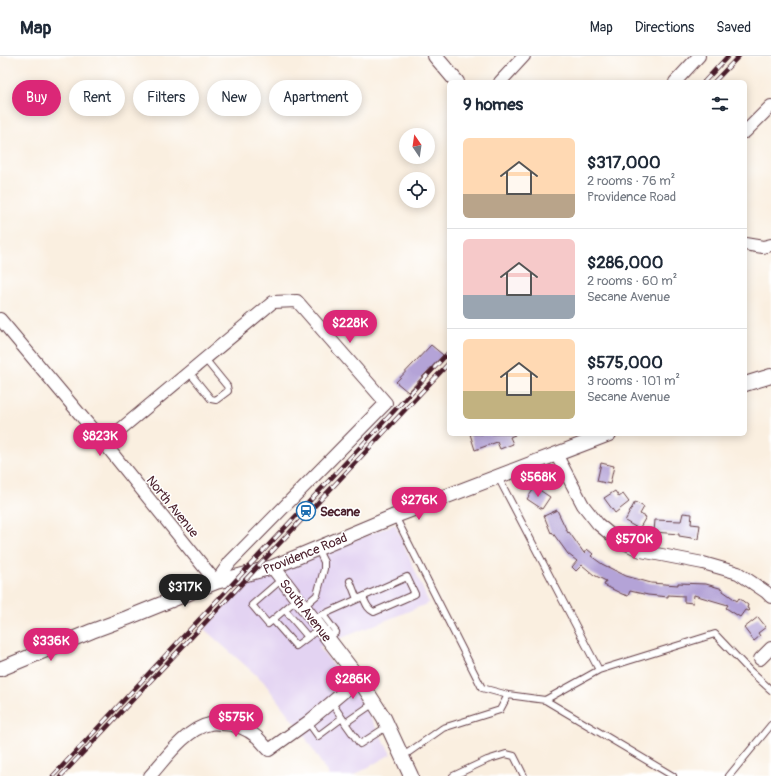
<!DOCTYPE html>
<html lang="en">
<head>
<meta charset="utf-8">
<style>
	:root { --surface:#fff; --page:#f6f6f7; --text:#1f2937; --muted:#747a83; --line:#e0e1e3; --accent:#db2777 }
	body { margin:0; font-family:Pangolin,sans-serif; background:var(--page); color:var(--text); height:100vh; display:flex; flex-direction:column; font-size:15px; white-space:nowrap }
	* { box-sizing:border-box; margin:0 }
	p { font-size:13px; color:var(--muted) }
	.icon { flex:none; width:22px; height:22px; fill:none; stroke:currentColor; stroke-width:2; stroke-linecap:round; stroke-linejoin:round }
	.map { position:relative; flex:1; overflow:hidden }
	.details { position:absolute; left:447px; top:24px; width:300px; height:356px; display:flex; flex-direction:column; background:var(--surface); border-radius:6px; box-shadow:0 2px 10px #0003 }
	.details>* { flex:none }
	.top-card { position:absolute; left:12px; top:24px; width:375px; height:36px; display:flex; gap:8px }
	.needle { width:26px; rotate:347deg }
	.tools { position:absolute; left:399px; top:72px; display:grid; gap:8px }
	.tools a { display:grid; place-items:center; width:36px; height:36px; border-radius:50%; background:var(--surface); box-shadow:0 2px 10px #0003; font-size:20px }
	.price { position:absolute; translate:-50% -34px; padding:0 9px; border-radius:14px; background:var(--accent); color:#fff; font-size:13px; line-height:26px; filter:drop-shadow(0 1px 2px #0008) }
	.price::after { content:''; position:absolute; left:50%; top:24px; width:12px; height:9px; margin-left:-6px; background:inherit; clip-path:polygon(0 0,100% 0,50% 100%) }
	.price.selected { background:#222; color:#fff }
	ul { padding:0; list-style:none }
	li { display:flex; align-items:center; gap:12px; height:100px; padding:0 16px }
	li+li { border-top:1px solid var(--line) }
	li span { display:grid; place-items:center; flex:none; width:112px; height:80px; border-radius:6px; color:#555 }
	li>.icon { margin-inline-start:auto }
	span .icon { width:48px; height:48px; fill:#fffc; stroke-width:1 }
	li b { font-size:17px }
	h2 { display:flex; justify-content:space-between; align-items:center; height:48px; padding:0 16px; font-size:17px }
	.pill { padding:0 14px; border-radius:18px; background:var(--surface); box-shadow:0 2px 10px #0003; font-size:14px; line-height:36px }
	.pill.selected { background:var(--accent); color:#fff }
	header { display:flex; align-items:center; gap:24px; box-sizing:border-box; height:56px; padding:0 20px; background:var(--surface); border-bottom:1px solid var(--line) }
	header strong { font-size:19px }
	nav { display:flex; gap:22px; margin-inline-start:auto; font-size:14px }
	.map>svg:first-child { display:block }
	.built { fill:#e3d3f2 }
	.building { fill:#b4a3d7 }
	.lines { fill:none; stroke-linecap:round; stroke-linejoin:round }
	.service-casing { stroke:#643e46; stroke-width:8 }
	.minor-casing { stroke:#643e46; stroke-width:14 }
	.tertiary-casing { stroke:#643e46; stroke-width:16 }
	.service { stroke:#fff; stroke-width:6 }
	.minor { stroke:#fff; stroke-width:12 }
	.tertiary { stroke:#fff; stroke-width:14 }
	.rail-casing { stroke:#4a1f2b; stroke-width:4.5 }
	.rail { stroke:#fff; stroke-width:3; stroke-dasharray:9; stroke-linecap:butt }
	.labels { text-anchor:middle; stroke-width:3; stroke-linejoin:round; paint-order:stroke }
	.street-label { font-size:13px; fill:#4a1f2b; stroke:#fff }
	.poi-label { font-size:13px; font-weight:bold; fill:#4a1f2b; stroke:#fff; text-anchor:start }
</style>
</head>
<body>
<header>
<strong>Map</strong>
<nav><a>Map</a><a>Directions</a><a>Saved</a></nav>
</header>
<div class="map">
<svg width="771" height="720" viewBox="0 0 771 720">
	<rect width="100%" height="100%" fill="#fff"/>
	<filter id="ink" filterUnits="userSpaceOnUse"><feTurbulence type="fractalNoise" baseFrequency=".025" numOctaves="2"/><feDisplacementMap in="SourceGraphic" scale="8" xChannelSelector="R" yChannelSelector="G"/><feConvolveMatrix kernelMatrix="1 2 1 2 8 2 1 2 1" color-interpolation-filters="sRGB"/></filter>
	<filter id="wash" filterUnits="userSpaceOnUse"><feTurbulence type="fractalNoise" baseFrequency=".012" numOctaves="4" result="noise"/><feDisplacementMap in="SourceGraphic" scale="16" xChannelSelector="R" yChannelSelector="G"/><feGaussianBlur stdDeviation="0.9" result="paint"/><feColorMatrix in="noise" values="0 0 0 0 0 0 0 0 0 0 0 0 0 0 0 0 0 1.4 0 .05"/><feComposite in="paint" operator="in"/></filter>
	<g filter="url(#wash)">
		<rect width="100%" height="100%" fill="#faefe0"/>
		<path class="built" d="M 395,468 L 429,547 L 319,591 L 358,640 L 391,698 L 353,720 L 329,720 L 305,681 L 263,625 L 204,573 L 247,526 L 263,521 Z"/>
		<g id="blocks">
			<path class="building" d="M 431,289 L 443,299 L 408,336 L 396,326 Z
				M 470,378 L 515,378 L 515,379 L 510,381 L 513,388 L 500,393 L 497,386 L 475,394 Z
				M 601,407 L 614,410 L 610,428 L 597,425 Z
				M 535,431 L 550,441 L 542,453 L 527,443 Z
				M 615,435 L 619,441 L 623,438 L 629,446 L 615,457 L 604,442 Z
				M 635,446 L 644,451 L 640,458 L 646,461 L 639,473 L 625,465 Z
				M 557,454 L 568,477 L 569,476 L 584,497 L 587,493 L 593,498 L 591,500 L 602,508 L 626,520 L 651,527 L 678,529 L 678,527 L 706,528 L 723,533 L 723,535 L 737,545 L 739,542 L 748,549 L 747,552 L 750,554 L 749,555 L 745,554 L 740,561 L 726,552 L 728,549 L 694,539 L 693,547 L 684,546 L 684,540 L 668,539 L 668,541 L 648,539 L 630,535 L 628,540 L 622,538 L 604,529 L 606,525 L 594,519 L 582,509 L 576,515 L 572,511 L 577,505 L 568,498 L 552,476 L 551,477 L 544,460 Z
				M 683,457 L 692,458 L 691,468 L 700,469 L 698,483 L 679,480 L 679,478 L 654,476 L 655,464 L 681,465 Z
				M 758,561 L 766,571 L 758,577 L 760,580 L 754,585 L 744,572 Z"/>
		</g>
	</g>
	<g filter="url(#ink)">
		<use href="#blocks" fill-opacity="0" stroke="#643e46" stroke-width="1"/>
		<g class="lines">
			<defs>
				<path id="service" d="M 189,316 L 211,343 L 216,344 L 228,335 L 227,330 L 205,303
					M 498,421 L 599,614
					M 395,460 L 482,632 L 508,639 L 545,644 L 673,720
					M 282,523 L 252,549 L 268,568 L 297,543
					M 350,525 L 357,543
					M 303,551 L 317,539 L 324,513 L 324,506 L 317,492
					M 285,554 L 308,581
					M 323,559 L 336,576 L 328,582
					M 313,563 L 407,521 L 415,538 L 374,556 C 367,553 366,547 363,541
					M 273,564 L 296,590 L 320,572
					M 545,644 L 599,614 L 715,578 L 750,615 L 771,634
					M 332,647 L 344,665
					M 374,647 L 345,667 L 360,688 L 388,670
					M 308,666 L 318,680 L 342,662
					M 402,701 L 443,672 L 500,654 L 508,639
					M 453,720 L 487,704 L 506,698 L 514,700 L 524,720
					M 729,720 L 771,669"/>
				<path id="minor" d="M 500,26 L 524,0
					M 675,26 L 699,0
					M 745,76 L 771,50
					M 745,188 L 763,191 L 771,189
					M 0,263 L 104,387 L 216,526 L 230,506 L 386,347 L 297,245 L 273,246 L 104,387
					M 556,398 L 583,449 L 598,468 L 616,483 L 641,495 L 703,507 L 738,517 L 766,536 L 771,541
					M 760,603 L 771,592
					M 150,720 C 165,703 187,672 210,668 C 214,667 219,668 222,668 C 235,668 247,673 257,681 C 261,685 265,690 269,694 L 308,666 L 359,623"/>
				<path id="tertiary" d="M 435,0 L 457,26
					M 745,328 L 771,320
					M 273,511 L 359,623 L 384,662 L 411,720
					M 0,613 L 92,575 L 127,562 L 216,526 L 273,511 L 395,460 L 609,378"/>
			</defs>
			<use href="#service" class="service-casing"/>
			<use href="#minor" class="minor-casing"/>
			<use href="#tertiary" class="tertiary-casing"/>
			<use href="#service" class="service"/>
			<use href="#minor" class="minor"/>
			<use href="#tertiary" class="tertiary"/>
			<defs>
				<path id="rail" d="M 704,26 L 728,0
					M 714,26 L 739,0
					M 53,720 L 449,296
					M 61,720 L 449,307"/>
			</defs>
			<use href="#rail" class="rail-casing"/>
			<use href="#rail" class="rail"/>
		</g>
	</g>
	<defs>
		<symbol id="station-ring" viewBox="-11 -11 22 22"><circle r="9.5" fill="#fff" stroke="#1f6fb2" stroke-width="1.5"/><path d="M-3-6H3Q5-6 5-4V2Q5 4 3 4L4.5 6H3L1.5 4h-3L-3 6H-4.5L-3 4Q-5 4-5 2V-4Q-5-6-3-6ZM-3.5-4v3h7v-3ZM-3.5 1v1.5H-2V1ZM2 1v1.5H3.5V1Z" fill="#1f6fb2"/></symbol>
	</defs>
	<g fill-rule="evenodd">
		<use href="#station-ring" x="295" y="444" width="22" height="22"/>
	</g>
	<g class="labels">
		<g class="street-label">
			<text transform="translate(173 450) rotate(51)" y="5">North Avenue</text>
			<text transform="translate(305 497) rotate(-22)" y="5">Providence Road</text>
			<text transform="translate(306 554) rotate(52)" y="5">South Avenue</text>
		</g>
		<g class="poi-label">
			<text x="320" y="460">Secane</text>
		</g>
	</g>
</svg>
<div class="tools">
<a><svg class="needle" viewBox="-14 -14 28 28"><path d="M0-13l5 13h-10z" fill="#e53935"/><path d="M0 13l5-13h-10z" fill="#747a83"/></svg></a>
<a><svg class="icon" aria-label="locate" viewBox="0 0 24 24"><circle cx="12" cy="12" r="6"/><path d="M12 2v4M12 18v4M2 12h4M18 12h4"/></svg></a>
</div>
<b class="price" style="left:350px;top:288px">$228K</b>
<b class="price" style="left:100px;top:401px">$823K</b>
<b class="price" style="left:538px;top:442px">$568K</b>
<b class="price" style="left:419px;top:465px">$276K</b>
<b class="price" style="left:634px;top:504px">$570K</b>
<b class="price selected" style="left:185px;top:552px">$317K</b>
<b class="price" style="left:51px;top:606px">$336K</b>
<b class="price" style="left:353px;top:644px">$286K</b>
<b class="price" style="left:236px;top:682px">$575K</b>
<div class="top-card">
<a class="pill selected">Buy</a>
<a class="pill">Rent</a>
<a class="pill">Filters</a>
<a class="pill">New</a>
<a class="pill">Apartment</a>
</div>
<section class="details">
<h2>9 homes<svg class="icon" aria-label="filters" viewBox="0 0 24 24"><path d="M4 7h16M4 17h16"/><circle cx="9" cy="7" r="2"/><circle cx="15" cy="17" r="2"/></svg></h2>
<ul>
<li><span style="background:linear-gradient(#ffd9b3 70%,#b9a48a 0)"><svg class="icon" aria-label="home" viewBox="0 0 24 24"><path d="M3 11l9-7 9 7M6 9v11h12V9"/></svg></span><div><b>$317,000</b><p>2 rooms · 76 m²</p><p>Providence Road</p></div></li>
<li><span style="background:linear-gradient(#f6c9c9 70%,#9aa5b1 0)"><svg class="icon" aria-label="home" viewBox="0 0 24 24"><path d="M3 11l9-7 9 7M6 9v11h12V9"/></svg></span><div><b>$286,000</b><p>2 rooms · 60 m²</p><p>Secane Avenue</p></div></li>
<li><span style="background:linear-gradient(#ffd9b3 65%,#c2b280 0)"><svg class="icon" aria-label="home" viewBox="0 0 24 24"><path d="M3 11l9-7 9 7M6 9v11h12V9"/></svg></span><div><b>$575,000</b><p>3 rooms · 101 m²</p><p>Secane Avenue</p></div></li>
</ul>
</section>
</div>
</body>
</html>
